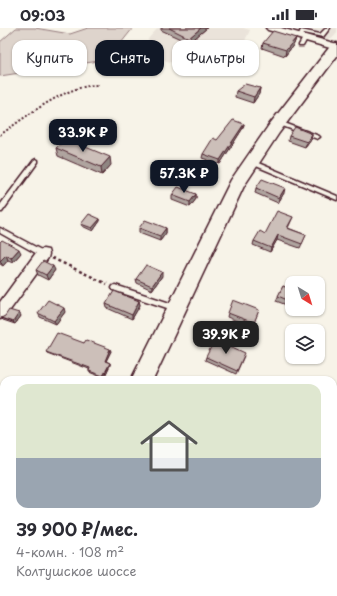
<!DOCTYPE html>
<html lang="ru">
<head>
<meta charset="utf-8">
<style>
	:root { --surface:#fff; --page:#f7f7f7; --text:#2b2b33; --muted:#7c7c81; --accent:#111827 }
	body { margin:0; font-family:"Playpen Sans",sans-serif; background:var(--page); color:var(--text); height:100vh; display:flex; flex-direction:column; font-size:15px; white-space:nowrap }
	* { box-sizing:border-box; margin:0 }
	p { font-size:13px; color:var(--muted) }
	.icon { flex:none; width:22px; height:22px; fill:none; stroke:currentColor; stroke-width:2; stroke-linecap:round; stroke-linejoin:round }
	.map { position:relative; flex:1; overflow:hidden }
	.panel { position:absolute; left:0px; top:348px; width:337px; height:220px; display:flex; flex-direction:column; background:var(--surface); border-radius:12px 12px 0 0; box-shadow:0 1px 3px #0004 }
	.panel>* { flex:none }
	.top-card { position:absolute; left:12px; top:12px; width:313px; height:36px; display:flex; gap:8px }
	.needle { width:26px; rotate:142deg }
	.tools { position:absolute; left:285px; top:248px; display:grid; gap:8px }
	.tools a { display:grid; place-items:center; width:40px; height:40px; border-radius:8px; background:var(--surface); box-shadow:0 1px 3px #0004; font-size:20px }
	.price { position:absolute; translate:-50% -34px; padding:0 9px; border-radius:8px; background:var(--accent); color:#fff; font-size:13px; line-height:26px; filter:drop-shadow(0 1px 2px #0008) }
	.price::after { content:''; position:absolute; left:50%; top:24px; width:12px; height:9px; margin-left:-6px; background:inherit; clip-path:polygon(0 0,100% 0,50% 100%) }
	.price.current { background:#222; color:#fff }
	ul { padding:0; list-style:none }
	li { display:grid; align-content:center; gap:8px; height:212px; padding:0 16px }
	li span { display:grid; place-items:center; height:124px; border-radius:12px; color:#555 }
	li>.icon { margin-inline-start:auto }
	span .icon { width:72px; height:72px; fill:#fffc; stroke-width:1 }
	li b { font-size:17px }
	.tag { padding:0 14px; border-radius:12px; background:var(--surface); box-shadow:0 1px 3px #0004; font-size:14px; line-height:36px }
	.tag.current { background:var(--accent); color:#fff }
	.status { display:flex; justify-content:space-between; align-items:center; height:28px; padding:0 20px; background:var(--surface); direction:ltr }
	.status svg { height:11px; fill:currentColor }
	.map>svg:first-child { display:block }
	.built { fill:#eae3da }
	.green { fill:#ded4cc; stroke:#947a7c }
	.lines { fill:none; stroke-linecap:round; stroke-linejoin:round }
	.service-casing { stroke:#4a1f2b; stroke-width:3 }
	.minor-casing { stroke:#4a1f2b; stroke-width:3 }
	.secondary-casing { stroke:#4a1f2b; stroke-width:3 }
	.path-far1 { stroke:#4a1f2b; stroke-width:2; stroke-dasharray:2 2; stroke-linecap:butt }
	.path { stroke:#4a1f2b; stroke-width:2.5; stroke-dasharray:3 3; stroke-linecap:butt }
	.service { fill:#f7f3e8; fill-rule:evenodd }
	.minor { fill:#f7f3e8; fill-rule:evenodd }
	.secondary { fill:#f7f3e8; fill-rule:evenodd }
	.wall { fill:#afa49f; stroke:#4a1f2b }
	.shaded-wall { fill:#8f8682; stroke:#4a1f2b }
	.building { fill:#ccbfb9; stroke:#4a1f2b }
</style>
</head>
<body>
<div class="status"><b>09:03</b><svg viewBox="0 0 49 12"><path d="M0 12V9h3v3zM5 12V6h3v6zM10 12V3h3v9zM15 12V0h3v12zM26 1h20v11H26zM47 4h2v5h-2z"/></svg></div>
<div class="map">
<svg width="337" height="568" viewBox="0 0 337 568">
	<rect width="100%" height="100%" fill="#f7f3e8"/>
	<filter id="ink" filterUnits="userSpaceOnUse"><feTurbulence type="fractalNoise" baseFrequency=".025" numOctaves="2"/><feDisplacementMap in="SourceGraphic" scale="8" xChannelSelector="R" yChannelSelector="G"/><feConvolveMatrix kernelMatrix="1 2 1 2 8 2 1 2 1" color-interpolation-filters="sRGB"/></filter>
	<g filter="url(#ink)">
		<path class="built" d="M 158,0 L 243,0 L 250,2 L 234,36 L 206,28 L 194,42 L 152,28 L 148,11 Z
			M 299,0 L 337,0 L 337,4 L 332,10 L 327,12 L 296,3 Z"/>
		<path class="green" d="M 16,0 L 35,0 L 70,6 L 88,0 L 133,0 L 121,15 L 112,31 L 0,48 L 0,14 Z
			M 337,370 L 337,568 L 283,568 L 284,564 L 333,564 L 333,385 Z"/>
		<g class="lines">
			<defs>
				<path id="service" d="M 326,0 L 330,0 L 323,9 L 304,5 L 302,9 L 298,8 L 301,2 L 320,6 Z
					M 304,8 L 308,9 L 303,18 L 299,18 L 299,17 Z
					M 279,93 L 319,108 L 320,109 L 317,111 L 315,110 L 277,96 L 276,95 Z
					M 36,131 L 38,132 L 38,134 L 2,184 L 0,184 L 0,177 L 34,132 Z
					M 251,132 L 337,168 L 337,172 L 249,135 L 249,133 Z
					M 0,200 L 45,224 L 46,226 L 45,228 L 41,228 L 0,205 Z
					M 115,257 L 176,277 L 178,278 L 179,280 L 178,282 L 176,283 L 113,262 L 112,260 L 113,258 Z
					M 333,486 L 337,487 L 337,495 L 333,494 Z
					M 299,564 L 309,564 L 308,568 L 298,568 Z"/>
				<path id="minor" d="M 266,0 L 281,0 L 337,16 L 337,22 L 268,2 Z
					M 43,221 L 48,222 L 49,226 L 48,230 L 5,289 L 0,291 L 0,274 L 38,222 Z"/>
				<path id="secondary" d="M 337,15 L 337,28 L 279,105 L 244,158 L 153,352 L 131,352 L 231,152 L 269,97 L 332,16 Z
					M 31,564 L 58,564 L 57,568 L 29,568 Z"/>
			</defs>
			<use href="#service" class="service-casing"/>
			<use href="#minor" class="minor-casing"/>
			<use href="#secondary" class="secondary-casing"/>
			<path class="path-far1" d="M 0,107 C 27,88 65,57 99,57"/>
			<path class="path" d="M 52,230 L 107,256"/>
			<use href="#service" class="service"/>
			<use href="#minor" class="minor"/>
			<use href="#secondary" class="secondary"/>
		</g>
		<path class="wall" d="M 161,0 L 207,0 L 189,15 L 161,2 Z
			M 296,10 L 294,16 L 285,28 L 262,20 L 263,15 Z
			M 260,60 L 259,66 L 253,75 L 235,69 L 236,63 Z
			M 244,96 L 243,100 L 220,136 L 202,130 L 203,126 L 217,112 Z
			M 312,106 L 311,111 L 305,119 L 288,113 L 289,108 Z
			M 56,120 L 111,137 L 102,147 L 58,128 Z
			M 256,160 L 284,165 L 278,175 L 255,165 Z
			M 196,166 L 196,171 L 190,179 L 172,172 L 172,167 Z
			M 293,189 L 288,200 L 306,207 L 300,220 L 277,212 L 270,224 L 253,217 L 254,213 Z
			M 100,191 L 100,193 L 93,203 L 82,198 L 81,196 Z
			M 139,200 L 166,200 L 166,205 L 160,213 L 139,205 Z
			M 0,214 L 21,225 L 13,234 L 8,232 L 3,238 L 0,236 Z
			M 36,242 L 55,242 L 48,252 L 38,247 Z
			M 162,248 L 152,262 L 137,255 L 136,251 Z
			M 283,258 L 292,262 L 292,279 L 276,273 Z
			M 139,273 L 140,277 L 132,291 L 107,280 L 106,276 Z
			M 259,282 L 252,299 L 227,289 L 228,285 Z
			M 65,284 L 56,296 L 40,289 L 38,285 Z
			M 19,285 L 21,288 L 15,296 L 3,292 L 1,290 Z
			M 84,315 L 111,323 L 106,333 L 110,335 L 110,337 L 104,350 L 89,344 L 89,341 L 47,325 L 46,324 Z
			M 244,328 L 236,346 L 205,332 L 206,329 Z"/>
		<path class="shaded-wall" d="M 201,0 L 207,0 L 189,15 L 189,10 Z
			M 296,10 L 294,16 L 285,28 L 286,22 Z
			M 260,60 L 259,66 L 253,75 L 254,69 Z
			M 244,96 L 243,100 L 220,136 L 220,132 Z
			M 312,106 L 311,111 L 305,119 L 307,114 Z
			M 110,129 L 111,137 L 102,147 L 101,139 Z
			M 285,160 L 284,165 L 278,175 L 279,170 Z
			M 196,166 L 196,171 L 190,179 L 190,174 Z
			M 100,191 L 100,193 L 93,203 L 92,200 Z
			M 166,200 L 166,205 L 160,213 L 160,208 Z
			M 278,207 L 277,212 L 270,224 L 271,220 Z
			M 19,221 L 21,225 L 13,234 L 11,230 Z
			M 6,227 L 8,232 L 3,238 L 0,233 Z
			M 53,238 L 55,242 L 48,252 L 46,247 Z
			M 162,244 L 162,248 L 152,262 L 152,258 Z
			M 139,273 L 140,277 L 132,291 L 132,287 Z
			M 64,280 L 65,284 L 56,296 L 54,293 Z
			M 19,285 L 21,288 L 15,296 L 13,294 Z
			M 110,321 L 111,323 L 105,335 L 105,333 Z
			M 110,335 L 110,337 L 104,350 L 103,348 Z
			M 4,531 L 4,538 L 3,539 L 0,539 Z"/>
		<path class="building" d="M 169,0 L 201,0 L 189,10 Z
			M 273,3 L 296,10 L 286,22 L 263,15 Z
			M 245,56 L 260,60 L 254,69 L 236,63 Z
			M 233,92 L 244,96 L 220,132 L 203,126 L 213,110 L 217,112 Z
			M 295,99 L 312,106 L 307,114 L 289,108 Z
			M 66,111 L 110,129 L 101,139 L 56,120 Z
			M 262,151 L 285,160 L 279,170 L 256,160 Z
			M 178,159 L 196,166 L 190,174 L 172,167 Z
			M 277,183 L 293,189 L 287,200 L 306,207 L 302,216 L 278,207 L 271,220 L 254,213 L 260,203 L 265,206 Z
			M 89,186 L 100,191 L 92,200 L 81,196 Z
			M 145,192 L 166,200 L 160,208 L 139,200 Z
			M 2,212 L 19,221 L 11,230 L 6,227 L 0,233 L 0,214 Z
			M 43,233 L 53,238 L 46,247 L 36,242 Z
			M 146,237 L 162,244 L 152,258 L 136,251 Z
			M 283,258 L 292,262 L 292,274 L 278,268 Z
			M 114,263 L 139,273 L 132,287 L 106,276 Z
			M 48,272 L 64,280 L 54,293 L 38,285 Z
			M 233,272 L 259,282 L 254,295 L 228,285 Z
			M 9,282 L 19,285 L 13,294 L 1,290 L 5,288 Z
			M 57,305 L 84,315 L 86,312 L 110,321 L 105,333 L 110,335 L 103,348 L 89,343 L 90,340 L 46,324 Z
			M 215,311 L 245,325 L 237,343 L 206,329 Z
			M 0,506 L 4,508 L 4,531 L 0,539 Z"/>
	</g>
</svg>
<div class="tools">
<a><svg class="needle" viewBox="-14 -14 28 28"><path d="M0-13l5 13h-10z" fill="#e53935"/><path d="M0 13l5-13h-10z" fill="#7c7c81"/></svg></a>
<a><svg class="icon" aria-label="layers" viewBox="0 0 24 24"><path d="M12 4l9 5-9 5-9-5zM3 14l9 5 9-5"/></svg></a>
</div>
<b class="price" style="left:83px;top:125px">33.9K ₽</b>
<b class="price" style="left:184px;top:166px">57.3K ₽</b>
<b class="price current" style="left:226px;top:327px">39.9K ₽</b>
<div class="top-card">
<a class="tag">Купить</a>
<a class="tag current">Снять</a>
<a class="tag">Фильтры</a>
</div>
<section class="panel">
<ul>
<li><span style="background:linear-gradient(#dfe7d0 60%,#9aa5b1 0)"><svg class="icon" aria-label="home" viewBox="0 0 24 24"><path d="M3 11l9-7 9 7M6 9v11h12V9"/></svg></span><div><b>39 900 ₽/мес.</b><p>4-комн. · 108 m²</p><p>Колтушское шоссе</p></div></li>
</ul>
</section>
</div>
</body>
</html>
